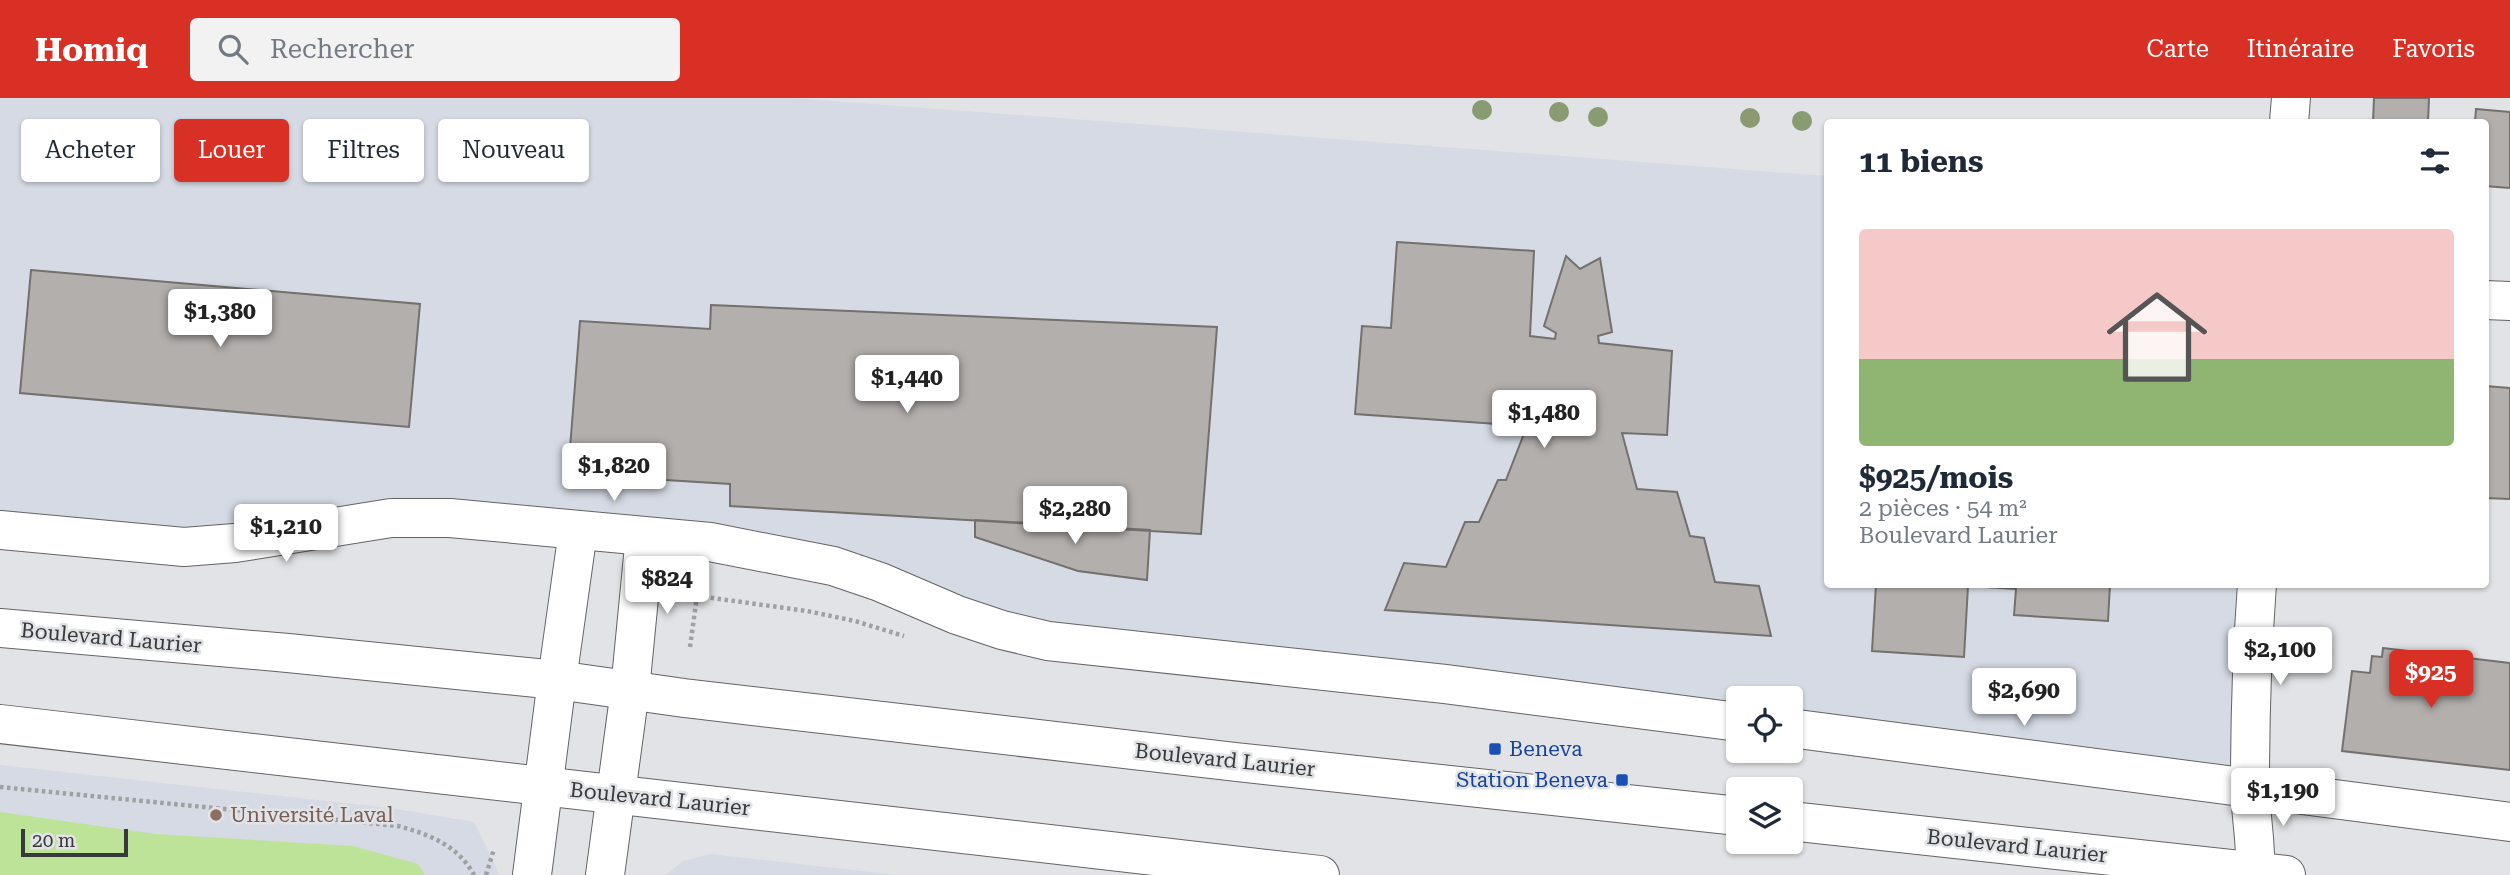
<!DOCTYPE html>
<html lang="fr">
<head>
<meta charset="utf-8">
<style>
	:root { --surface:#fff; --page:#f2f2f3; --text:#1f2937; --muted:#747a83; --line:#e0e1e3; --accent:#d93025 }
	body { margin:0; font-family:"Roboto Serif",serif; background:var(--page); color:var(--text); height:100vh; display:flex; flex-direction:column; font-size:26px; white-space:nowrap }
	* { box-sizing:border-box; margin:0 }
	p { font-size:23px; color:var(--muted) }
	.icon { flex:none; width:38px; height:38px; fill:none; stroke:currentColor; stroke-width:2; stroke-linecap:round; stroke-linejoin:round }
	.map { position:relative; flex:1; overflow:hidden }
	.sheet { position:absolute; left:1824px; top:21px; width:665px; height:469px; display:flex; flex-direction:column; background:var(--surface); border-radius:7px; box-shadow:0 2px 5px #0004 }
	.sheet>* { flex:none }
	.hud { position:absolute; left:21px; top:21px; width:665px; height:63px; display:flex; gap:14px }
	.controls { position:absolute; left:1726px; top:588px; display:grid; gap:14px }
	.controls a { display:grid; place-items:center; width:77px; height:77px; border-radius:7px; background:var(--surface); box-shadow:0 2px 5px #0004; font-size:35px }
	.scale { position:absolute; left:21px; bottom:18px; width:107px; box-sizing:border-box; padding-left:7px; border:4px solid #38393a; border-top:0; font-size:19px; line-height:24px; white-space:nowrap; color:#38393a; -webkit-text-stroke:5px #e2e3e6; paint-order:stroke }
	.price { position:absolute; translate:-50% -60px; padding:0 16px; border-radius:7px; background:#fff; color:#222; font-size:23px; line-height:46px; filter:drop-shadow(0 2px 4px #0008) }
	.price::after { content:''; position:absolute; left:50%; top:42px; width:21px; height:16px; margin-left:-10px; background:inherit; clip-path:polygon(0 0,100% 0,50% 100%) }
	.price.current { background:var(--accent); color:#fff }
	ul { padding:0; list-style:none }
	li { display:grid; align-content:center; gap:14px; height:371px; padding:0 35px }
	li+li { border-top:2px solid var(--line) }
	li span { display:grid; place-items:center; height:217px; border-radius:7px; color:#555 }
	li>.icon { margin-inline-start:auto }
	span .icon { width:126px; height:126px; fill:#fffc; stroke-width:1 }
	li b { font-size:30px }
	h2 { display:flex; justify-content:space-between; align-items:center; height:84px; padding:0 35px; font-size:30px }
	.pill { padding:0 24px; border-radius:7px; background:var(--surface); box-shadow:0 2px 5px #0004; font-size:24px; line-height:63px }
	.pill.current { background:var(--accent); color:#fff }
	header { display:flex; align-items:center; gap:42px; box-sizing:border-box; height:98px; padding:0 35px; background:var(--accent); color:#fff }
	header strong { font-size:33px }
	nav { display:flex; gap:38px; margin-inline-start:auto; font-size:24px }
	.search { width:490px; height:63px; background:var(--page); display:flex; align-items:center; gap:18px; box-sizing:border-box; padding:0 24px; border-radius:7px; color:var(--muted); font-size:26px }
	.map>svg:first-child { display:block }
	.built { fill:#d5dae4 }
	.green { fill:#bde398 }
	.building { fill:#b3afad; stroke:#73706e; stroke-width:2 }
	.lines { fill:none; stroke-linecap:round; stroke-linejoin:round }
	.minor-casing { stroke:#636467; stroke-width:40 }
	.major-casing { stroke:#636467; stroke-width:40 }
	.highway-casing { stroke:#636467; stroke-width:40 }
	.path { stroke:#9fa0a2; stroke-width:4.5; stroke-dasharray:3.5 3.5; stroke-linecap:butt }
	.minor { stroke:#fff; stroke-width:38 }
	.major { stroke:#fff; stroke-width:38 }
	.highway { stroke:#fff; stroke-width:38 }
	.tree { fill:#899c71 }
	.transit-dot { fill:#1a4fb4; stroke:#e2e3e6; stroke-width:2.5 }
	.education-dot { fill:#8d6e63; stroke:#e2e3e6; stroke-width:2.5 }
	.labels { text-anchor:middle; stroke-width:5; stroke-linejoin:round; paint-order:stroke }
	.street-label { font-size:21px; fill:#38393a; stroke:#e2e3e6 }
	.transit-label { font-size:21px; fill:#164399; stroke:#e2e3e6; text-anchor:start }
	.education-label { font-size:21px; fill:#785e54; stroke:#e2e3e6; text-anchor:start }
</style>
</head>
<body>
<header>
<strong>Homiq</strong>
<div class="search"><svg class="icon" aria-label="search" viewBox="0 0 24 24"><circle cx="10" cy="10" r="6"/><path d="M15 15l6 6"/></svg>Rechercher</div>
<nav><a>Carte</a><a>Itinéraire</a><a>Favoris</a></nav>
</header>
<div class="map">
<svg width="2510" height="777" viewBox="0 0 2510 777">
	<rect width="100%" height="100%" fill="#e2e3e6"/>
	<path class="built" d="M 0,0 L 794,0 L 1827,78 L 1827,486 L 2257,487 L 2250,689 L 1790,630 L 1790,600 L 1738,600 L 1738,624 L 1217,561 L 645,438 L 279,437 L 0,432 Z
		M 0,667 L 390,710 L 474,724 L 500,777 L 0,777 Z
		M 710,756 L 896,777 L 666,777 L 683,763 Z"/>
	<path class="green" d="M 0,714 L 156,736 L 353,748 L 418,766 L 425,777 L 0,777 Z"/>
	<path class="building" d="M 2374,0 L 2429,0 L 2428,24 L 2373,24 Z
		M 2476,11 L 2510,14 L 2510,90 L 2485,88 L 2485,24 L 2475,24 Z
		M 1397,144 L 1534,153 L 1530,238 L 1555,241 L 1556,235 L 1544,228 L 1566,158 L 1580,171 L 1600,160 L 1612,234 L 1598,238 L 1599,245 L 1672,253 L 1667,337 L 1622,335 L 1637,391 L 1677,394 L 1690,438 L 1704,440 L 1715,484 L 1759,488 L 1771,538 L 1385,512 L 1404,465 L 1446,469 L 1465,424 L 1479,424 L 1498,382 L 1506,382 L 1527,328 L 1355,316 L 1362,228 L 1391,230 Z
		M 31,172 L 420,206 L 409,329 L 20,295 Z
		M 711,207 L 1217,229 L 1201,436 L 730,408 L 730,386 L 568,376 L 580,223 L 710,231 Z
		M 2485,288 L 2510,290 L 2510,401 L 2485,400 Z
		M 2485,288 L 2510,290 L 2510,401 L 2485,400 Z
		M 975,422 L 1150,432 L 1147,482 L 1078,473 L 975,439 Z
		M 1876,486 L 2110,486 L 2108,523 L 2014,517 L 2016,491 L 1968,488 L 1964,559 L 1872,553 Z
		M 2383,550 L 2510,565 L 2510,672 L 2342,653 L 2352,573 L 2370,575 L 2372,558 L 2382,559 Z
		M 2383,550 L 2510,565 L 2510,672 L 2342,653 L 2352,573 L 2370,575 L 2372,558 L 2382,559 Z"/>
	<g class="lines">
		<defs>
			<path id="minor" d="M 2289,24 L 2291,0
				M 2485,202 L 2510,203
				M 0,432 L 184,449 L 235,445 L 391,420 L 450,420 L 710,444 L 833,468 L 880,484 L 957,517 L 1002,532 L 1048,543 L 1445,586 L 1738,624
				M 557,582 L 578,433
				M 630,592 L 645,438
				M 1790,630 L 2510,724
				M 2255,777 C 2257,747 2250,716 2250,686 C 2250,619 2252,553 2257,486"/>
			<path id="major" d="M 0,530 L 288,555 L 557,582 L 684,600 L 1236,664 L 1738,718
				M 0,626 L 1320,777
				M 1790,723 L 2286,777"/>
			<path id="highway" d="M 532,777 L 557,582
				M 605,777 L 630,592"/>
		</defs>
		<use href="#minor" class="minor-casing"/>
		<use href="#major" class="major-casing"/>
		<use href="#highway" class="highway-casing"/>
		<path class="path" d="M 676,495 L 807,513 L 855,523 L 904,538
			M 690,549 L 697,498
			M 0,689 L 398,728 C 428,736 458,747 474,777
			M 486,777 L 494,751"/>
		<use href="#minor" class="minor"/>
		<use href="#major" class="major"/>
		<use href="#highway" class="highway"/>
	</g>
	<g class="tree">
		<circle cx="1482" cy="12" r="10"/>
		<circle cx="1559" cy="14" r="10"/>
		<circle cx="1598" cy="19" r="10"/>
		<circle cx="1750" cy="20" r="10"/>
		<circle cx="1802" cy="23" r="10"/>
	</g>
	<g class="transit-dot">
		<rect x="1488" y="644" width="14" height="14" rx="3.5"/>
		<rect x="1615" y="675" width="14" height="14" rx="3.5"/>
	</g>
	<circle class="education-dot" cx="216" cy="717" r="7"/>
	<g class="labels">
		<g class="street-label">
			<text transform="translate(111 540) rotate(5)" y="7">Boulevard Laurier</text>
			<text transform="translate(1225 662) rotate(6)" y="7">Boulevard Laurier</text>
			<text transform="translate(660 701) rotate(6)" y="7">Boulevard Laurier</text>
			<text transform="translate(2017 748) rotate(6)" y="7">Boulevard Laurier</text>
		</g>
		<g class="transit-label">
			<text x="1509" y="658">Beneva</text>
			<text x="1608" y="689" text-anchor="end">Station Beneva</text>
		</g>
		<g class="education-label">
			<text x="230" y="724">Université Laval</text>
		</g>
	</g>
</svg>
<div class="controls">
<a><svg class="icon" aria-label="locate" viewBox="0 0 24 24"><circle cx="12" cy="12" r="6"/><path d="M12 2v4M12 18v4M2 12h4M18 12h4"/></svg></a>
<a><svg class="icon" aria-label="layers" viewBox="0 0 24 24"><path d="M12 4l9 5-9 5-9-5zM3 14l9 5 9-5"/></svg></a>
</div>
<div class="scale">20 m</div>
<b class="price" style="left:220px;top:251px">$1,380</b>
<b class="price" style="left:907px;top:317px">$1,440</b>
<b class="price" style="left:1544px;top:352px">$1,480</b>
<b class="price" style="left:614px;top:405px">$1,820</b>
<b class="price" style="left:1075px;top:448px">$2,280</b>
<b class="price" style="left:286px;top:466px">$1,210</b>
<b class="price" style="left:667px;top:518px">$824</b>
<b class="price" style="left:2280px;top:589px">$2,100</b>
<b class="price current" style="left:2431px;top:612px">$925</b>
<b class="price" style="left:2024px;top:630px">$2,690</b>
<b class="price" style="left:2283px;top:730px">$1,190</b>
<div class="hud">
<a class="pill">Acheter</a>
<a class="pill current">Louer</a>
<a class="pill">Filtres</a>
<a class="pill">Nouveau</a>
</div>
<section class="sheet">
<h2>11 biens<svg class="icon" aria-label="filters" viewBox="0 0 24 24"><path d="M4 7h16M4 17h16"/><circle cx="9" cy="7" r="2"/><circle cx="15" cy="17" r="2"/></svg></h2>
<ul>
<li><span style="background:linear-gradient(#f6c9c9 60%,#8fb573 0)"><svg class="icon" aria-label="home" viewBox="0 0 24 24"><path d="M3 11l9-7 9 7M6 9v11h12V9"/></svg></span><div><b>$925/mois</b><p>2 pièces · 54 m²</p><p>Boulevard Laurier</p></div></li>
</ul>
</section>
</div>
</body>
</html>
